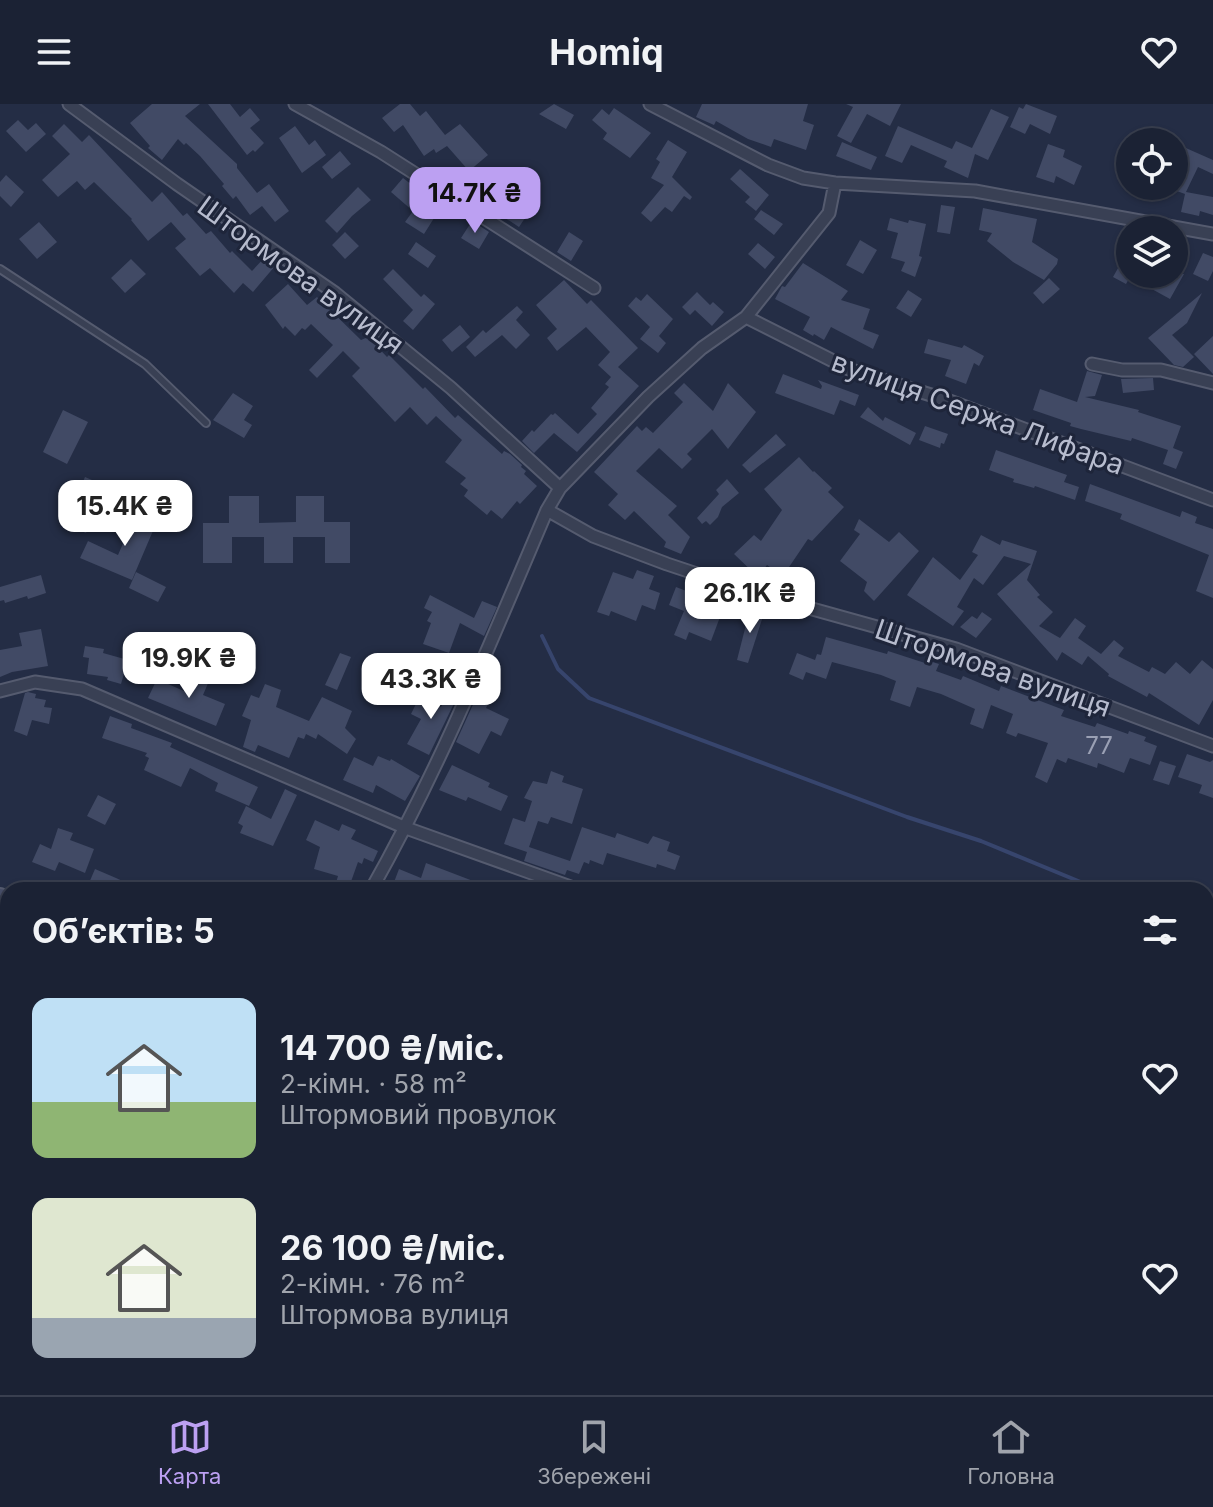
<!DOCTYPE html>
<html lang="uk">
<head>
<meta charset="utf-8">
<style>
	:root { --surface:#1b2234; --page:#242a3c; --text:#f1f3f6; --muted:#a0a4ac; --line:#393f4f; --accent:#bca0f2 }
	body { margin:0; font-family:Inter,sans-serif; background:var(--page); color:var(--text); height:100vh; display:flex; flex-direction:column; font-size:30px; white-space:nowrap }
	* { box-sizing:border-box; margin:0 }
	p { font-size:26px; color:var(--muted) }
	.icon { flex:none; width:44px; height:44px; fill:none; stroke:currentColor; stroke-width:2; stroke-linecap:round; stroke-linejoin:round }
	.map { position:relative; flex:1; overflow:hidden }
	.side { position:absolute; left:0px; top:778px; width:1214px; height:514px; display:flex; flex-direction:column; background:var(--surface); border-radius:24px 24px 0 0; box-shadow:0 2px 6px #0004,0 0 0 2px var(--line) }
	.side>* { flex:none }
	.fabs { position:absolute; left:1116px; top:24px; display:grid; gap:16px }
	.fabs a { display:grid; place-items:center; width:72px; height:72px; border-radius:50%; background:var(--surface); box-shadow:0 2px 6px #0004,0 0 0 2px var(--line); font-size:40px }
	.price { position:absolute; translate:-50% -68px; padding:0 18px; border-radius:16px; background:#fff; color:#222; font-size:26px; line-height:52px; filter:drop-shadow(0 2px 4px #0008) }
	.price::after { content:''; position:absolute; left:50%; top:48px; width:24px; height:18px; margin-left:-12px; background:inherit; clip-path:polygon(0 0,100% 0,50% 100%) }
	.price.selected { background:var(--accent); color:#111 }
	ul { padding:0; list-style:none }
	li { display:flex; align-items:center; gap:24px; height:200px; padding:0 32px }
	li span { display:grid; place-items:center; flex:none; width:224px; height:160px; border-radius:16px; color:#555 }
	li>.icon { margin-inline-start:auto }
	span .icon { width:96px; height:96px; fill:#fffc; stroke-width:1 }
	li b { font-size:34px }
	h2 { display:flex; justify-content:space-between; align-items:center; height:96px; padding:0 32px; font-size:34px }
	header { display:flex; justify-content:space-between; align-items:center; height:104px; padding:0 32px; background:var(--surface); font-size:36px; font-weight:700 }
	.tabs { display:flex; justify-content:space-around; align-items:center; height:112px; border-top:2px solid var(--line); background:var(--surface); font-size:22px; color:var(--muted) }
	.tabs a { display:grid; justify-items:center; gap:4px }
	.tabs .selected { color:var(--accent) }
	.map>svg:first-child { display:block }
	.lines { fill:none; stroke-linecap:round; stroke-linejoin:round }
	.stream { stroke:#37456d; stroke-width:4 }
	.building { fill:#414a65 }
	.lane-casing { stroke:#555b6f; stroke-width:10 }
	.street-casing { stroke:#555b6f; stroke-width:15 }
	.secondary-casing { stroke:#555b6f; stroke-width:20 }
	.lane { stroke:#394054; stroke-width:6 }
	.street { stroke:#394054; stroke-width:11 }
	.secondary { stroke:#474e68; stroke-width:16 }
	.labels { text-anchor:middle; stroke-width:6; stroke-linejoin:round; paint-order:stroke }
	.number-label { font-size:24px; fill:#9aa0b4 }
	.street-label { font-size:28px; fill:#b7bcce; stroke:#1e253a }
</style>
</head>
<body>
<header><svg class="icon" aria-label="menu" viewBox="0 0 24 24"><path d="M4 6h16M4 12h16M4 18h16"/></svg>Homiq<svg class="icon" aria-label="heart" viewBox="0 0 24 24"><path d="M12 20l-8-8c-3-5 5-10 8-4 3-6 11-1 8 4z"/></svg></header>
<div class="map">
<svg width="1213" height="1291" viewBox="0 0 1213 1291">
	<rect width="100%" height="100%" fill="#242d45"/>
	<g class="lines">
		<path class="stream" d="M 542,532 L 558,565 L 589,594 L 907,713 L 981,737 L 1100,786
			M 1206,828 L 1213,830"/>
	</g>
	<path class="building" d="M 152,0 L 200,0 L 185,12 L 237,60 L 237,64 L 257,89 L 269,80 L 289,107 L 275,118 L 262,102 L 250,111 L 236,92 L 233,95 L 222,82 L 224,80 L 200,52 L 186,39 L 184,41 L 178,35 L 162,56 L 148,44 L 150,42 L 130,19 Z
		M 208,0 L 230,0 L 240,13 L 250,4 L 260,16 L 250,24 L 264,39 L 255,48 L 253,46 L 247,51 Z
		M 400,0 L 410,0 L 420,12 L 426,7 L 445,31 L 460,20 L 488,51 L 469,67 L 447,42 L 436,49 L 434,45 L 424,52 L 403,21 L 394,28 L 382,14 Z
		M 554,0 L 574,11 L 566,25 L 539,10 Z
		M 702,0 L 808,0 L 803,17 L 814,21 L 806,46 L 774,35 L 771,43 L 748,35 L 716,17 L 714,21 L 696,13 Z
		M 846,0 L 901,0 L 890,22 L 867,10 L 851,39 L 837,32 L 853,3 Z
		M 1026,0 L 1057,12 L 1050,30 L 1030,20 L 1025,30 L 1010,23 L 1019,3 L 1023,5 Z
		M 614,4 L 651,29 L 630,54 L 603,35 L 607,29 L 592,16 L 602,5 L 609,11 Z
		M 991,5 L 1009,13 L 988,56 L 975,50 L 968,74 L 944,63 L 947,57 L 911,41 L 902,59 L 885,52 L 898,22 L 952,45 L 956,37 L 972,44 Z
		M 18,16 L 28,26 L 36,19 L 46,30 L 26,48 L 6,27 Z
		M 64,20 L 82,38 L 89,31 L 152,98 L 162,88 L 183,112 L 187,109 L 206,130 L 211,127 L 230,149 L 232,147 L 252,167 L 265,153 L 275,162 L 253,188 L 243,179 L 234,189 L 210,164 L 200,172 L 175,144 L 186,135 L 171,118 L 148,137 L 131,116 L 132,115 L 94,78 L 85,86 L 77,77 L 58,93 L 42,76 L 70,50 L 52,32 Z
		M 295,22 L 309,41 L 315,36 L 326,51 L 302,69 L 279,34 Z
		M 668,36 L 687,48 L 672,73 L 692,93 L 690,96 L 684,92 L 672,108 L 665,103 L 651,118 L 641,109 L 664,81 L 651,74 L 660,58 L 656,55 Z
		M 842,38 L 877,53 L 871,66 L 836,52 Z
		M 1048,40 L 1065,46 L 1063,53 L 1082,62 L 1074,81 L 1056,72 L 1054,79 L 1036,73 Z
		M 1179,41 L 1213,56 L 1213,70 L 1198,63 L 1186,88 L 1213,93 L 1213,111 L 1200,107 L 1199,112 L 1181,108 L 1185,90 L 1174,86 L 1174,54 Z
		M 340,47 L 351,60 L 332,75 L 322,63 Z
		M 740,65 L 769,91 L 756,107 L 745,98 L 750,93 L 730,75 Z
		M 6,71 L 24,88 L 11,103 L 0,92 L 0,78 Z
		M 403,74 L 441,103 L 424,130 L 405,118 L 413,107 L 391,88 Z
		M 358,83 L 371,96 L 352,112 L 337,129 L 325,117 Z
		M 511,87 L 533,102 L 519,123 L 496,108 Z
		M 941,101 L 955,103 L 950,130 L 937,128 Z
		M 983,104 L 1037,115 L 1032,138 L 1058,155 L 1057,160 L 1044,176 L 1013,158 L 987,137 L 992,129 L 979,126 Z
		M 761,106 L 783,120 L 774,131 L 754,115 Z
		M 890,114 L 908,119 L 909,116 L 926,120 L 919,152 L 922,153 L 915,173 L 901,167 L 905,158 L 891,154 L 898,129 L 887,126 Z
		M 472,117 L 489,128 L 479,145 L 461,134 Z
		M 39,118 L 57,138 L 37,155 L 19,135 Z
		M 345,128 L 359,142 L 345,155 L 332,141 Z
		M 569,128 L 583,137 L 571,157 L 557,148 Z
		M 860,136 L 877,146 L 863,170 L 846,161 Z
		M 416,138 L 436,152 L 428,164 L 408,150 Z
		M 758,139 L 775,153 L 765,165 L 748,150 Z
		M 1203,149 L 1213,153 L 1213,167 L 1208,177 L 1193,170 Z
		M 131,155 L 146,170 L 125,189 L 111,174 Z
		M 1122,157 L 1130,162 L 1130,170 L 1158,170 L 1166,175 L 1169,170 L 1184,170 L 1170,195 L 1130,173 L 1126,180 L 1113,173 Z
		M 803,159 L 848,187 L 841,196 L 870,205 L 863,225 L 879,231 L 873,245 L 831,223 L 824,236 L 814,230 L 813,232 L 803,226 L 810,213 L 775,195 L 782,182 L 785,183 Z
		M 393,165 L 421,193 L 424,190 L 435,200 L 413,226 L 403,217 L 413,206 L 383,175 Z
		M 1049,174 L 1060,185 L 1043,200 L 1033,189 Z
		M 564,176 L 587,200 L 591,196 L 638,244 L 618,263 L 639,282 L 577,348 L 554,329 L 534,349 L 522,337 L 532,326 L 534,328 L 551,310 L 553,311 L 555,309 L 578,330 L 597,310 L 591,304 L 609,283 L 605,280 L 611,273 L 598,261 L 610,248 L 586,223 L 557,247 L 547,234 L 557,225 L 536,201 Z
		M 288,180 L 307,201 L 317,193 L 361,236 L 368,233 L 387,253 L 389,251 L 423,285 L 425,283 L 455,314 L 458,311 L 502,350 L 504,347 L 510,350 L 522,361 L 521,363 L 526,367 L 524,370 L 537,382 L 520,400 L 517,397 L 502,415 L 491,406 L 487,411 L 464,392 L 468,386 L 460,380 L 466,374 L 445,358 L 462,336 L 436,312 L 427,321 L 410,303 L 395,318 L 352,272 L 360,264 L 343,247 L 317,274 L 309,266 L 333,241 L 311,220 L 305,226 L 302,224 L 295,232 L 285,222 L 283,225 L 265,201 Z
		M 908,186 L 922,195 L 911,213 L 896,204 Z
		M 697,188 L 710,201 L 713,198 L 724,208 L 712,222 L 695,206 L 690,211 L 682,203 Z
		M 1202,189 L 1187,219 L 1172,231 L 1194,253 L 1183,263 L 1174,261 L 1148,234 Z
		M 647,190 L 673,215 L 659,232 L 666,239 L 658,249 L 640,235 L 650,223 L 628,202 L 636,193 L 641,197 Z
		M 517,202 L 523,208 L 516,216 L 530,231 L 516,245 L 502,231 L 475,253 L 466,243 L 483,226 L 486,229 Z
		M 460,221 L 470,233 L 452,248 L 442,236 Z
		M 1213,232 L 1213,270 L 1194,250 Z
		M 928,235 L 962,244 L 964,241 L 984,252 L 979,262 L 974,259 L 966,280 L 945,272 L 951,256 L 924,249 Z
		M 1087,267 L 1102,271 L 1095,292 L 1085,293 L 1139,306 L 1138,308 L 1181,322 L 1173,344 L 1183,348 L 1176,365 L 1163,360 L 1168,346 L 1132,334 L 1131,337 L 1081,325 L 1070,322 L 1071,319 L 1033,306 L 1040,285 L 1077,298 Z
		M 783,270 L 821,285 L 822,282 L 818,276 L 859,291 L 855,302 L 840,296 L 834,311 L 775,289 Z
		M 1153,274 L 1154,286 L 1123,289 L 1121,275 Z
		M 684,279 L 713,307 L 728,279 L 756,308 L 728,345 L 712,325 L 687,350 L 692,355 L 682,365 L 659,344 L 636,367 L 677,402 L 668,411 L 690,433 L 681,450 L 664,443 L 666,438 L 634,407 L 625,416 L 608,401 L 618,390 L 594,368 L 637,322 L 642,327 L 646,323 L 653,329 L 683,298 L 674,289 Z
		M 233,289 L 253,302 L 244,316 L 252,321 L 244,334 L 213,316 Z
		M 868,303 L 883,317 L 885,313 L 916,329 L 910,341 L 860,313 Z
		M 63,306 L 88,318 L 67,360 L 43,348 Z
		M 925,322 L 948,330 L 944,340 L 941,339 L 940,344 L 919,336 Z
		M 776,330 L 786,341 L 750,369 L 742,361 Z
		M 996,346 L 1067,371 L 1064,378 L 1079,383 L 1075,396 L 1035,382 L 1034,384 L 1013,378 L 1014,375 L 989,366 Z
		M 799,353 L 813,368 L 814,367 L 832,384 L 828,388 L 844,403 L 812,437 L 808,435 L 783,472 L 767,461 L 758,473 L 734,450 L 754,431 L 761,437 L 782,406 L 764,385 Z
		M 85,373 L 106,382 L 86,429 L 65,420 Z
		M 727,375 L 739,389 L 722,403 L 718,413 L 710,421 L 706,417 L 702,420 L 697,414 L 719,390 L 716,386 Z
		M 1090,380 L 1180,413 L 1182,407 L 1197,413 L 1195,419 L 1213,425 L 1213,494 L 1196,487 L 1209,451 L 1120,415 L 1122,410 L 1085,397 Z
		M 229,392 L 259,392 L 259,419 L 296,418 L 296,392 L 324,392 L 324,418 L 350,418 L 350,459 L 325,459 L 325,433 L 293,433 L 293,459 L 264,459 L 264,433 L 232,433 L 232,459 L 203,459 L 203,419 L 229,419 Z
		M 149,403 L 161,408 L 132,476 L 80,454 L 88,437 L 118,451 L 135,412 L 143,416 Z
		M 859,415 L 889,438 L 899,428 L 919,447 L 874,497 L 864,487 L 867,478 L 840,457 L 860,430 L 854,426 Z
		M 981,431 L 1000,441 L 1002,436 L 1037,447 L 1027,476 L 1040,491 L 1037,493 L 1053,508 L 1039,522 L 1060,534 L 1075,514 L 1086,522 L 1078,534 L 1101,550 L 1114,536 L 1124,544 L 1118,552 L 1149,568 L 1152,563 L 1165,570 L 1176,558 L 1190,570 L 1202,556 L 1213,565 L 1213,596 L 1199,621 L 1149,589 L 1147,593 L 1108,572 L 1109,570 L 1088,552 L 1082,561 L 1062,548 L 1057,557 L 997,490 L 1031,460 L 1004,452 L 983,481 L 974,474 L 957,503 L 964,507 L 953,522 L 907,491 L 933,453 L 960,476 L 978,451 L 972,448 Z
		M 637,466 L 654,472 L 649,485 L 660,489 L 655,506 L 642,501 L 636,517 L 611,507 L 609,512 L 597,508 L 613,468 L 633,475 Z
		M 136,468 L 166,483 L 158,498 L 129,484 Z
		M 41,471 L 46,489 L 28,495 L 27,492 L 5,499 L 4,496 L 0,497 L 0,483 Z
		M 676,483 L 689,488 L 688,491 L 723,505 L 711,537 L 689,528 L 686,536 L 674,531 L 684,507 L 669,501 Z
		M 430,491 L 474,514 L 482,497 L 497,503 L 484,532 L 460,519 L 449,549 L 423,540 L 431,519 L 427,517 L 432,508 L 424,504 Z
		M 750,505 L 764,509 L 748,559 L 737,556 Z
		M 982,508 L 992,515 L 976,534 L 960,523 L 972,512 L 977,515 Z
		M 41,525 L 48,562 L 12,568 L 0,573 L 0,546 L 22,542 L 19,529 Z
		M 826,533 L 887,550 L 888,547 L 925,559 L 926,556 L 939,560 L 936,567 L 961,576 L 963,572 L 999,587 L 1001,582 L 1064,606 L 1061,612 L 1095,623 L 1097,619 L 1128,630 L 1129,627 L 1146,633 L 1144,637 L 1157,642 L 1150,661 L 1130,654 L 1124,669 L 1098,659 L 1097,664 L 1068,654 L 1066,659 L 1057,655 L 1047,679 L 1035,673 L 1048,639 L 1018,629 L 1016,633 L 1006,629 L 1013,610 L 991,601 L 983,625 L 970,620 L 975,605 L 941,590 L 917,583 L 910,603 L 890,596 L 896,577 L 881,571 L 832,558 L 826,575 L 806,568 L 803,576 L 789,570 L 797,549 L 815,556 L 817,550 L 821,551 Z
		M 85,542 L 104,545 L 103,549 L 128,556 L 121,580 L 107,576 L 108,573 L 87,570 L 89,554 L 83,553 Z
		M 340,549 L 351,553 L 337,586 L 325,581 Z
		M 416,562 L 429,569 L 418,592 L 405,585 Z
		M 193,570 L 209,577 L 203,591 L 225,600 L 216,622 L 148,594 L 157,575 L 186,588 Z
		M 265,580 L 281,586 L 276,603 L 309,617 L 322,593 L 352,607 L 345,624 L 356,635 L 347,650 L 318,630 L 316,635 L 306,630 L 304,635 L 298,633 L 289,654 L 258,641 L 255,648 L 243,643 L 251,616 L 242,612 L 251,591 L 259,594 Z
		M 451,583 L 460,587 L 429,651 L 407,640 L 421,615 L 411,610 L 420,592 L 441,603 Z
		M 28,588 L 36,590 L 35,594 L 46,596 L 44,603 L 52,604 L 49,620 L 32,616 L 27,632 L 14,627 L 25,589 Z
		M 476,594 L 488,600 L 486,604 L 509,615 L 501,632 L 491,627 L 479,650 L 456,638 Z
		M 110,612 L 132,620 L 131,624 L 172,639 L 170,643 L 258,683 L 249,702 L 215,687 L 218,679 L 190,664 L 181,683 L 144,666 L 149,654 L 145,652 L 147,649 L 102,634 Z
		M 1187,650 L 1210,658 L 1213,656 L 1213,694 L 1199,689 L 1202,681 L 1178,673 Z
		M 378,652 L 390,657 L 391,655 L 420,672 L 405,697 L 376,681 L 373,689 L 343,676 L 354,653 L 373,662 Z
		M 1160,657 L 1176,662 L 1169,681 L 1153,676 Z
		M 452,661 L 490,679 L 488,683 L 508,692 L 501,707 L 468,693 L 466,697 L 439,686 Z
		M 551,667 L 564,672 L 562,678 L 583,685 L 572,720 L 551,713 L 548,720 L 538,717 L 529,743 L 570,757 L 582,723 L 615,734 L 617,729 L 648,740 L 653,732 L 670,738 L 667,747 L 680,752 L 675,766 L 657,760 L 656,764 L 607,749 L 603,761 L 590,756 L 589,760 L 584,758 L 579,770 L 567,766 L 565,771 L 524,757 L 527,748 L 504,740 L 513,714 L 525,718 L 532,697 L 524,694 L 533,677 L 547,680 Z
		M 285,685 L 297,691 L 273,742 L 240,729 L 243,722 L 238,719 L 246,702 L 271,715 Z
		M 98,691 L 116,700 L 105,721 L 87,712 Z
		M 315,716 L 339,727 L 342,720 L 356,726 L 351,735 L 378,747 L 373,758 L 364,754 L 362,760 L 358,758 L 348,786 L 335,782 L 338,772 L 314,765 L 320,743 L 306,736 Z
		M 58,724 L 73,729 L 70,736 L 94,745 L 85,769 L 59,758 L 55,767 L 32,758 L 40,740 L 51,745 Z
		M 426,759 L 494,785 L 494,786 L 391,786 L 399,765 L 421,774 Z
		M 95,765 L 116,774 L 142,786 L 86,786 Z"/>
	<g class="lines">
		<defs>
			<path id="lane" d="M 0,165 L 145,260 L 206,319
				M 0,1033 L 8,1010
				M 1039,1291 L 1042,1284"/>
			<path id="street" d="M 69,0 L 177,80 L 335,189 L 451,284 L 560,384
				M 295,0 L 381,48 L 594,184
				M 650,0 L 768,61 L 803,74 L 835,79 L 975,87 L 1213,130
				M 746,213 L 851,266 L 947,296 L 1213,396
				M 1092,260 L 1122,266 L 1161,266 L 1213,279
				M 547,406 L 593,432 L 667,460 L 751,488 L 956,545 L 1213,642
				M 0,587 L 35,578 L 82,585 L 406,724 L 579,786
				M 371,786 C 440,664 492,535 547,406 L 560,384 L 648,293 L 702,244 L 746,213 L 829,109 L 835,79
				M 0,886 L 8,905
				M 1206,1009 L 1213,1012
				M 164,1284 L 167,1291
				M 313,1284 L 321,1291
				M 737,1284 L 749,1291
				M 570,1291 L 571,1284"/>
			<path id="secondary" d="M 0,793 L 8,797
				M 1206,1275 L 1213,1278"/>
		</defs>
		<use href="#lane" class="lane-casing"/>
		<use href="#street" class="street-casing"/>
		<use href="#secondary" class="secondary-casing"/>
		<use href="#lane" class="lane"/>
		<use href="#street" class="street"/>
		<use href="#secondary" class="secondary"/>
	</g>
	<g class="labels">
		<g class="number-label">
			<text x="1099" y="650">77</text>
		</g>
		<g class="street-label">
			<text transform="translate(301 171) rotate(36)" y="10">Штормова вулиця</text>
			<text transform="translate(978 309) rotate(20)" y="10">вулиця Сержа Лифара</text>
			<text transform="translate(993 564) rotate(19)" y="10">Штормова вулиця</text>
		</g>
	</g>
</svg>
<div class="fabs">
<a><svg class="icon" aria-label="locate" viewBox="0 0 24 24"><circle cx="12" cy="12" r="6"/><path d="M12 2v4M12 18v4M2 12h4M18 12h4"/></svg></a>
<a><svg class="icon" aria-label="layers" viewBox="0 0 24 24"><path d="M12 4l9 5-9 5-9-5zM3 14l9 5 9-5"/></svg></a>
</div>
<b class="price selected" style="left:475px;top:131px">14.7K ₴</b>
<b class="price" style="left:125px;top:444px">15.4K ₴</b>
<b class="price" style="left:750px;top:531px">26.1K ₴</b>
<b class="price" style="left:189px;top:596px">19.9K ₴</b>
<b class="price" style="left:431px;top:617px">43.3K ₴</b>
<section class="side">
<h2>Об’єктів: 5<svg class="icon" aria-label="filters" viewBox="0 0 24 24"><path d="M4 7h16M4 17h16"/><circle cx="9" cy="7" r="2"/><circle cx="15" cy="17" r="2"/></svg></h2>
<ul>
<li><span style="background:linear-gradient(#bfe0f5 65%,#8fb573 0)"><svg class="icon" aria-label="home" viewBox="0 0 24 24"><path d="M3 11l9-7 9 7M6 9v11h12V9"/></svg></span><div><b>14 700 ₴/міс.</b><p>2-кімн. · 58 m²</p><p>Штормовий провулок</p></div><svg class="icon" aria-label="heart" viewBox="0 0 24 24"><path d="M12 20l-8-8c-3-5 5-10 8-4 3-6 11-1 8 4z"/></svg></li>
<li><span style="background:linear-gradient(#dfe7d0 75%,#9aa5b1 0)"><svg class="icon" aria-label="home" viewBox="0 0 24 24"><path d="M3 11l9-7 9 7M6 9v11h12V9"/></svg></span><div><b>26 100 ₴/міс.</b><p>2-кімн. · 76 m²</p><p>Штормова вулиця</p></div><svg class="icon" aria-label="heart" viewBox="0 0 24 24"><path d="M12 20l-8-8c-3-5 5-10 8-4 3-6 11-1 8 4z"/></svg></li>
</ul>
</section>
</div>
<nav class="tabs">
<a class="selected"><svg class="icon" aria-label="map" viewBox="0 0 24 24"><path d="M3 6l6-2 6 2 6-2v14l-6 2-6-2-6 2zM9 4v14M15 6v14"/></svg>Карта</a>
<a><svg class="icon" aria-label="saved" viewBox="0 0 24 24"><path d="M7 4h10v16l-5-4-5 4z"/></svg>Збережені</a>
<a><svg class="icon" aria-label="home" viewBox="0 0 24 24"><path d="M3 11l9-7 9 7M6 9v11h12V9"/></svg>Головна</a>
</nav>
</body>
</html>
